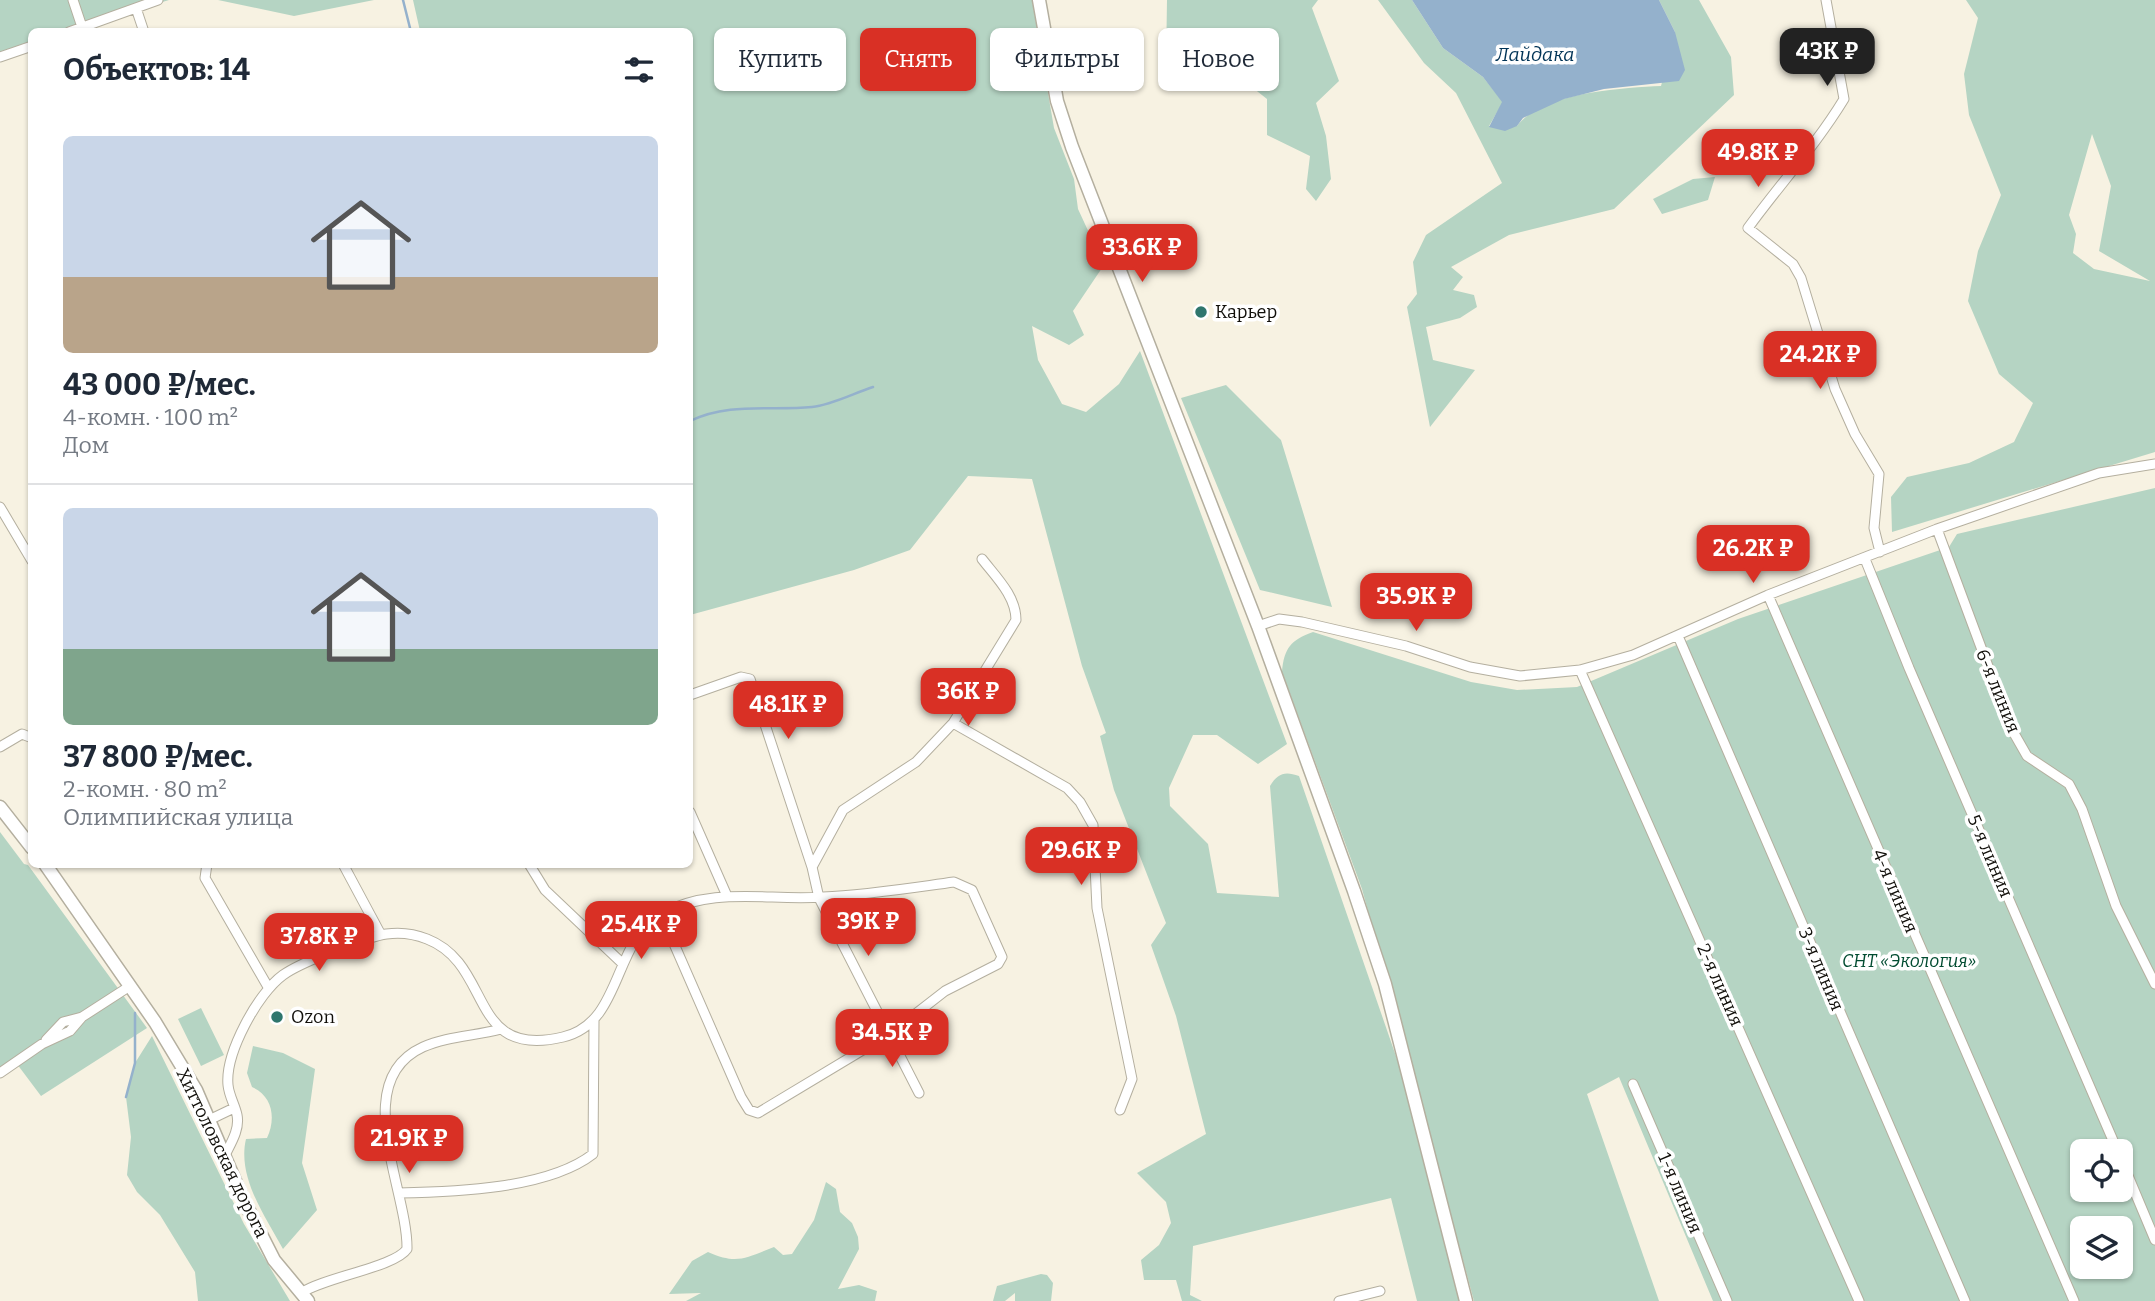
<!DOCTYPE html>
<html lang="ru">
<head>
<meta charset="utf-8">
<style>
	:root { --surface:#fff; --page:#f6f6f7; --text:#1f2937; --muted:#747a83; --line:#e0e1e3; --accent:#d93025 }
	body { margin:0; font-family:Bitter,serif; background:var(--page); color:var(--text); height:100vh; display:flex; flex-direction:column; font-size:26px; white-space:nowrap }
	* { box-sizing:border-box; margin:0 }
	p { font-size:23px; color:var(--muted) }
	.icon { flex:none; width:38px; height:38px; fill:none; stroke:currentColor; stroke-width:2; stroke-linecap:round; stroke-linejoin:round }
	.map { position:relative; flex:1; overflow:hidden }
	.side { position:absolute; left:28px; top:28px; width:665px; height:840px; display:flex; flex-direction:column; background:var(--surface); border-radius:10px; box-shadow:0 2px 5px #0004 }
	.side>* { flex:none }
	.hud { position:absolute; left:714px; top:28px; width:665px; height:63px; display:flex; gap:14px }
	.tools { position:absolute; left:2070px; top:1139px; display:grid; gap:14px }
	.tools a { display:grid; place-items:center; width:63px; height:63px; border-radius:10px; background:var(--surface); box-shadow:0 2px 5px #0004; font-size:35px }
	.price { position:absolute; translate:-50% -60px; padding:0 16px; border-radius:14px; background:var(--accent); color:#fff; font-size:23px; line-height:46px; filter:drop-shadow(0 2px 4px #0008) }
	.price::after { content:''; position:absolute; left:50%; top:42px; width:21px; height:16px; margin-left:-10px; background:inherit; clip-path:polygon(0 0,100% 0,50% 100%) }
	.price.on { background:#222; color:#fff }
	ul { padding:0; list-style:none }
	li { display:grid; align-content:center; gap:14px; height:371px; padding:0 35px }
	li+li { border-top:2px solid var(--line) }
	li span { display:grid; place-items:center; height:217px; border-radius:10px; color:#555 }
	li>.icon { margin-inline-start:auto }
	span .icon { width:126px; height:126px; fill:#fffc; stroke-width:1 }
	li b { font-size:30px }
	h2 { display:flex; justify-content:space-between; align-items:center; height:84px; padding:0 35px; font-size:30px }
	.tag { padding:0 24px; border-radius:10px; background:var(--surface); box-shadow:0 2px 5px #0004; font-size:24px; line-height:63px }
	.tag.on { background:var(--accent); color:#fff }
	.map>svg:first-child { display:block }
	.green { fill:#b5d4c3; fill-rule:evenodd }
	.water { fill:#94b1cc }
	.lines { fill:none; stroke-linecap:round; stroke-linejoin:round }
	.stream { stroke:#94b1cc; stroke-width:2.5 }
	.street-casing { stroke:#b4af9f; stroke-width:11 }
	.secondary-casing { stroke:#b4af9f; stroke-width:15 }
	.street { stroke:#fff; stroke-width:9 }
	.secondary { stroke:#fff; stroke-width:12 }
	.poi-dot { fill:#2f766d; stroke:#fff; stroke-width:2.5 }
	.labels { text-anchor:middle; stroke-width:7; stroke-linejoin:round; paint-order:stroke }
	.poi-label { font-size:18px; fill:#110f0a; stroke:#fff; text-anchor:start }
	.street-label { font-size:18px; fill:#110f0a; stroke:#fff }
	.park-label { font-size:18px; font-style:italic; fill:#024c31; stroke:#fff }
	.water-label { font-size:19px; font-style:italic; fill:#003356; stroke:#fff }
</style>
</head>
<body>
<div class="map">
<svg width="2155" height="1301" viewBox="0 0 2155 1301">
	<rect width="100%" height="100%" fill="#f7f2e2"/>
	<path class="green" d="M 0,0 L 169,0 L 68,31 L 32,32 L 31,43 L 0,53 Z
		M 218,0 L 374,0 L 294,16 Z
		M 413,0 L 1032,0 L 1054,128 L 1074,179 L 1078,209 L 1104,265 L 1073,311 L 1084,335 L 1069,345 L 1032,326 L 1038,360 L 1062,404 L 1086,412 L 1119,384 L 1140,351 L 1287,744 L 1258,764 L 1217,735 L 1193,735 L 1169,788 L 1170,806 L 1208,844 L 1217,893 L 1279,897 L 1270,786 C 1278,773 1285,771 1299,776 L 1407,1088 L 1459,1301 L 1417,1301 L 1391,1198 L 1193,1246 L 1190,1295 L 1202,1301 L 1182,1301 L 1176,1280 L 1144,1280 L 1141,1260 L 1159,1245 L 1171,1223 L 1166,1202 L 1137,1173 L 1206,1134 L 1176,1016 L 1151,945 L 1166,923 L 1114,790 L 1100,736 L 1106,733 L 1082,666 L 1032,479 L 968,476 L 910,550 L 854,570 L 690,615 L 690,32 L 420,31 Z
		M 1167,0 L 1318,0 L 1312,8 L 1339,81 L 1316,103 L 1326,136 L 1331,179 L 1316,201 L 1306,189 L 1310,156 L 1267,135 L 1267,99 L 1229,69 L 1205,79 L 1190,62 L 1166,65 Z
		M 1378,0 L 1412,0 L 1443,48 L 1483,77 L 1503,102 L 1489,126 L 1517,126 C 1542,92 1622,88 1661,86 L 1675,32 L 1659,0 L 1699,0 L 1731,57 L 1734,95 L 1614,209 L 1509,235 L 1451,267 L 1463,277 L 1453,290 L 1474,295 L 1477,307 L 1460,318 L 1426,327 L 1433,360 L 1475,370 L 1430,427 L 1407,307 L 1417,294 L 1413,262 L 1426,235 L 1502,183 L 1456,93 L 1424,63 Z
		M 1966,0 L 2155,0 L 2155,452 L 1892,532 L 1891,497 L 1907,477 L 1969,463 L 2014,442 L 2033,403 L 1999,374 L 1968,301 L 1978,251 L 2001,195 L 1969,115 L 1964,74 L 1978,18 ZM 2092,134 L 2111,186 L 2099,251 L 2150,281 L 2094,269 L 2073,253 L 2076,234 L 2069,215 Z
		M 1715,177 L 1708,200 L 1662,214 L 1653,199 L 1693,179 Z
		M 1226,385 L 1281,440 L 1332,607 L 1260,590 L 1181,398 Z
		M 2155,488 L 2155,1301 L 1713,1301 L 1619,1077 L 1587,1094 L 1659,1301 L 1474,1301 L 1362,889 L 1282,672 C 1284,648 1291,640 1313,632 L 1471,682 L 1517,690 L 1577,687 L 1738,619 L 1949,547 L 1957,534 ZM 2082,1152 L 2121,1152 L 2121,1190 L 2082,1190 ZM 2082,1228 L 2121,1228 L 2121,1267 L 2082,1267 Z
		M 0,832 L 24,864 L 28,865 L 147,1028 L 41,1096 L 14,1060 L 0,1068 Z
		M 201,1008 L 224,1055 L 201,1066 L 178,1019 Z
		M 152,1036 L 244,1224 L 290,1301 L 198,1301 L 195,1272 L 160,1215 L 137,1192 L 127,1175 L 131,1137 L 126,1097 L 135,1063 Z
		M 253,1046 L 283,1053 L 315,1069 L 302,1163 L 317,1210 L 283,1249 C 265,1216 237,1177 246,1139 L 267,1138 C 276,1119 273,1096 252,1087 L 247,1073 Z
		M 826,1182 L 836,1189 L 840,1212 L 852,1223 L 858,1237 L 859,1249 L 838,1289 L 859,1285 L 877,1291 L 875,1301 L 686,1301 L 701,1293 L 669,1294 L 692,1261 L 708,1252 C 737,1265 746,1258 774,1247 L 783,1255 L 792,1254 L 814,1220 Z
		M 1041,1274 L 1047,1275 L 1053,1283 L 1051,1301 L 1015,1301 L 1015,1293 L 1005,1301 L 993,1301 L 997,1286 Z"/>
	<path class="water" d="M 1412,0 L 1659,0 L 1675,32 L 1685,70 L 1679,81 L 1604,89 L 1564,99 L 1523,118 L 1517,126 L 1505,131 L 1489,127 L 1502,102 L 1483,77 L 1443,48 Z"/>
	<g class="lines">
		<path class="stream" d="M 403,0 L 411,32
			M 690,421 C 729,402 769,411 812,407 C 832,405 854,393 873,387
			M 126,1097 L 135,1063 L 135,1013"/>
		<defs>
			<path id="street" d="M 73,0 L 82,27
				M 1826,0 L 1844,99 C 1816,145 1780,184 1748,228 L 1793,264 L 1801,278 L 1835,389 L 1855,434 L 1879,474 L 1874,528 L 1880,552
				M 136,8 L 144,32
				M 69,32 L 158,0
				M 0,57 L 32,46
				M 0,507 L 32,561
				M 1937,529 L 2011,728 L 2027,756 L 2069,784 L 2082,809 L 2116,906 L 2155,984
				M 1865,559 L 1909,668 L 2118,1152
				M 1768,595 L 2074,1301
				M 1258,626 L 1279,619 L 1302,622 L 1406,646 L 1470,667 L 1520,676 L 1580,670 L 1633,655 L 1768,595 L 1937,529 L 2099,473 L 2155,464
				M 1678,636 L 1965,1301
				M 1580,670 L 1859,1301
				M 690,695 L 741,677 L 750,679 L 812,867 L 819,898 L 919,1093
				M 953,723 L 1067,788 L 1080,802 L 1093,825 L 1097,908 L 1132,1079 L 1120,1110
				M 0,747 L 22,734 L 32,738
				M 690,812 L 727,896
				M 207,864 L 205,878 L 268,987
				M 343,864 L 380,933
				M 529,864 L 545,890 L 623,964
				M 812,867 L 843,810 L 916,762 L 953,723 L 1016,620 C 1016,596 996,577 982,559
				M 46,1040 L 63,1022 L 82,1017
				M 0,1073 L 42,1044 L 70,1031 L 82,1017 L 130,986
				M 1633,1084 L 1727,1301
				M 209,1120 L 234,1108
				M 225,1155 C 231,1143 240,1129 237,1115 C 235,1105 229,1096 228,1085 C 225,1053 258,993 283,975 C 300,963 322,956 341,948 C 371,937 395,926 427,939 C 494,965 467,1060 563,1037 C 623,1023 612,942 661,914 C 712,886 768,901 823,897 C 867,895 910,888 954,882 L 972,890 L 1002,957 L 998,964 L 945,991 L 891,1033 L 758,1113 L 749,1110 L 741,1097 L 661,914
				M 2121,1159 L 2155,1240
				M 399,1193 C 454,1192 548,1189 593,1154 L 594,1021
				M 301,1293 C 325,1277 395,1267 407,1249 C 408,1190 348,1081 423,1047 C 447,1036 476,1036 501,1029
				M 1339,1301 L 1380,1291"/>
			<path id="secondary" d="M 1039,0 L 1057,101 L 1072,147 L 1258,626 L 1354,891 L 1385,984 L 1466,1301
				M 0,807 L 32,848
				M 45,864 L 155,1022 L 196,1090 L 242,1197 L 274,1260 L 308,1301"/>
		</defs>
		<use href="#street" class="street-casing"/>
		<use href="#secondary" class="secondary-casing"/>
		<use href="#street" class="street"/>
		<use href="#secondary" class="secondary"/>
	</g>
	<g class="poi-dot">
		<circle cx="1201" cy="312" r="7"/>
		<circle cx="277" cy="1017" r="7"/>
	</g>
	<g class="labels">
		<g class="poi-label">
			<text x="1215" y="318">Карьер</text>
			<text x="291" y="1023">Ozon</text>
		</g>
		<g class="street-label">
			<text transform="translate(1998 691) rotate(68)" y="6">6-я линия</text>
			<text transform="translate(1990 856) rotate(67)" y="6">5-я линия</text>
			<text transform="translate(1895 891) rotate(67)" y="6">4-я линия</text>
			<text transform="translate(1821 969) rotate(67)" y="6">3-я линия</text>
			<text transform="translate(1720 985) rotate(66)" y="6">2-я линия</text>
			<text transform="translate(222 1153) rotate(64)" y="6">Хиттоловская дорога</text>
			<text transform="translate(1680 1193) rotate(67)" y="6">1-я линия</text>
		</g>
		<g class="park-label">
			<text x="1909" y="967">СНТ «Экология»</text>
		</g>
		<g class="water-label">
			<text x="1535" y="61">Лайдака</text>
		</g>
	</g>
</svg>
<div class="tools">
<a><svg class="icon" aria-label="locate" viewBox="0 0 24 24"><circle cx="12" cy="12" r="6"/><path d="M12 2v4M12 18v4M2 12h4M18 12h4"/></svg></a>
<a><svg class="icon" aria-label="layers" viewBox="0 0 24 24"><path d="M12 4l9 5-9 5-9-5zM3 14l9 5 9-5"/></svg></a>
</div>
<b class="price on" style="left:1827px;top:88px">43K ₽</b>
<b class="price" style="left:1758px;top:189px">49.8K ₽</b>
<b class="price" style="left:1142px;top:284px">33.6K ₽</b>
<b class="price" style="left:1820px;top:391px">24.2K ₽</b>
<b class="price" style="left:1753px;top:585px">26.2K ₽</b>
<b class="price" style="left:1416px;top:633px">35.9K ₽</b>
<b class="price" style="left:968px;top:728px">36K ₽</b>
<b class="price" style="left:788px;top:741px">48.1K ₽</b>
<b class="price" style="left:1081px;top:887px">29.6K ₽</b>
<b class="price" style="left:868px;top:958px">39K ₽</b>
<b class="price" style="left:641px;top:961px">25.4K ₽</b>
<b class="price" style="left:319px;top:973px">37.8K ₽</b>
<b class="price" style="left:892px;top:1069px">34.5K ₽</b>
<b class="price" style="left:409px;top:1175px">21.9K ₽</b>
<div class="hud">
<a class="tag">Купить</a>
<a class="tag on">Снять</a>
<a class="tag">Фильтры</a>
<a class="tag">Новое</a>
</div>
<section class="side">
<h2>Объектов: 14<svg class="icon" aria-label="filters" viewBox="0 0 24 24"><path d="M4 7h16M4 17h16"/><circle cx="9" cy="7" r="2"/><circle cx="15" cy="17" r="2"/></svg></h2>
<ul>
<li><span style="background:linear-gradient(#c9d6e8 65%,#b9a48a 0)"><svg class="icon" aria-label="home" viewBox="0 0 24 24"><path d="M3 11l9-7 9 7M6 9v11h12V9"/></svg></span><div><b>43 000 ₽/мес.</b><p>4-комн. · 100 m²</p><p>Дом</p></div></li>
<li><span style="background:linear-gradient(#c9d6e8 65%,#7fa58c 0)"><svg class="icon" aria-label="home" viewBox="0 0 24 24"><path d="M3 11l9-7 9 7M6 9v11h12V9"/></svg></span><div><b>37 800 ₽/мес.</b><p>2-комн. · 80 m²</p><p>Олимпийская улица</p></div></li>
</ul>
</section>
</div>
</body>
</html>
